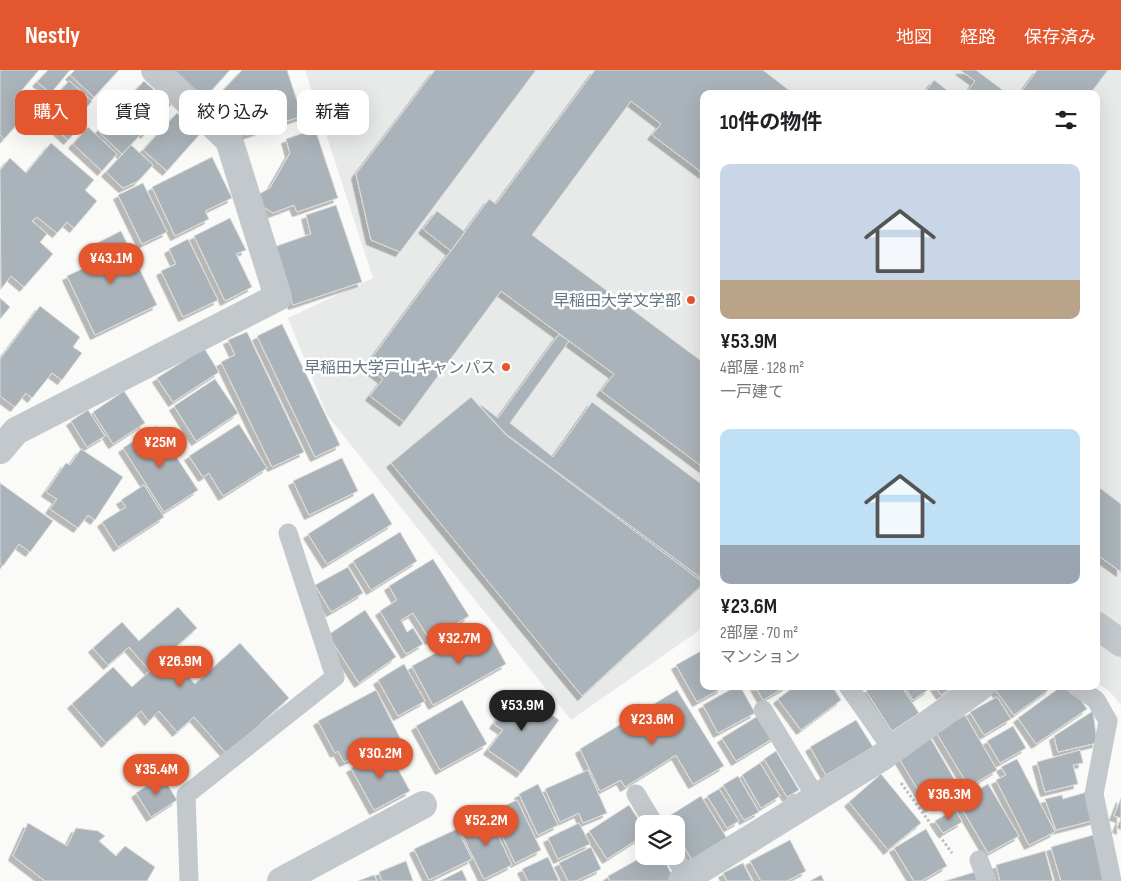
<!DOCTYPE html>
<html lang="ja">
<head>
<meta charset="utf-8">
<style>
	:root { --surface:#fff; --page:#f6f6f6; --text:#202124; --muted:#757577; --accent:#e4572e }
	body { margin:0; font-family:"Sofia Sans Condensed","Noto Sans JP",sans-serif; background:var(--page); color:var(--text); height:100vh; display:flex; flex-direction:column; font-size:19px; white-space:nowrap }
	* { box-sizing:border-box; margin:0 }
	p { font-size:16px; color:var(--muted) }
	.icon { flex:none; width:28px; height:28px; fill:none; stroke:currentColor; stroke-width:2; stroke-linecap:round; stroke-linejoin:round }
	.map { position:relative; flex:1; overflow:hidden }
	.details { position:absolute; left:700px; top:20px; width:400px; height:600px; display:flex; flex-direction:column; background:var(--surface); border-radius:10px; box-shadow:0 5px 20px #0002 }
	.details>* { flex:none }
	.guide { position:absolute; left:15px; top:20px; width:475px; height:45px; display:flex; gap:10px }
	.fabs { position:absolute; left:635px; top:745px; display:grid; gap:10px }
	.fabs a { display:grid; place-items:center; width:50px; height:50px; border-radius:10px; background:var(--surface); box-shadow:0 5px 20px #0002; font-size:25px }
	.price { position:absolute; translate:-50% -42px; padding:0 11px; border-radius:18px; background:var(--accent); color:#fff; font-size:16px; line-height:32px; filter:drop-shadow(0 1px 2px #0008) }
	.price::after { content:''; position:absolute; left:50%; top:30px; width:15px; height:11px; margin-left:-8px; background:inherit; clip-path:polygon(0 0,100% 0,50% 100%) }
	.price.selected { background:#222; color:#fff }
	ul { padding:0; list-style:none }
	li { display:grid; align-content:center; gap:10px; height:265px; padding:0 20px }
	li span { display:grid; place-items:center; height:155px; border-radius:10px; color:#555 }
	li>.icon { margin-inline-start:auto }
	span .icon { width:90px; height:90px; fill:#fffc; stroke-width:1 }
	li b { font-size:21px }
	h2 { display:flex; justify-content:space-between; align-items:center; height:60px; padding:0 20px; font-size:21px }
	.tag { padding:0 18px; border-radius:10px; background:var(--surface); box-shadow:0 5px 20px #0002; font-size:18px; line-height:45px }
	.tag.selected { background:var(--accent); color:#fff }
	header { display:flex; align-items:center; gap:30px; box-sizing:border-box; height:70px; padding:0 25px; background:var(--accent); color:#fff }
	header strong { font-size:24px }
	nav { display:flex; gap:28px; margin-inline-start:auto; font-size:18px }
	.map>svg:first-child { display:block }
	.built { fill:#e8e9e9 }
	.building { fill:#aab3b9; stroke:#dcdcda; filter:url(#shadow) }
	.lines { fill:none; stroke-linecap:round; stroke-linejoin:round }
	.path { stroke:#bbbfc2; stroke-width:3; stroke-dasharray:2.5 2.5; stroke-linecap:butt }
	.service { stroke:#c3c8cc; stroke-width:19 }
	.pedestrian { stroke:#c3c8cc; stroke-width:28 }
	.minor { stroke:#c3c8cc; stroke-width:28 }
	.poi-dot { fill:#e4572e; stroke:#fff; stroke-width:2 }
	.labels { text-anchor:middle; stroke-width:5; stroke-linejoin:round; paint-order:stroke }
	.poi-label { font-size:16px; fill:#657683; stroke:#fff; text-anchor:end }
</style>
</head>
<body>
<header>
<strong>Nestly</strong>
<nav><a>地図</a><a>経路</a><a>保存済み</a></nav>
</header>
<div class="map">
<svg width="1121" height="811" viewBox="0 0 1121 811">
	<defs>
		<filter id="shadow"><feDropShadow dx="-4.5" dy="4.5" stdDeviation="0" flood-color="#0004"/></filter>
	</defs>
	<rect width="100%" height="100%" fill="#fafaf8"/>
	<path class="built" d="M 305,0 L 1121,0 L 1121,635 L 1110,622 L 1096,612 L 1096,24 L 704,24 L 704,557 L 571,650 L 327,345 L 288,248 L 373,208 Z"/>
	<path class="building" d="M 0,0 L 39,0 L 16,27 L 30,40 L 4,69 L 0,65 Z
		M 48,0 L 70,0 L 51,23 L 37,12 Z
		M 75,0 L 119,0 L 94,27 L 70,5 Z
		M 166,0 L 230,0 L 201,32 Z
		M 242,0 L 287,0 L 302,46 L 246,65 L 214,30 Z
		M 435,0 L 536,0 L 400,182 L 371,170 L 356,104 Z
		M 595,0 L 763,0 L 794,24 L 704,24 L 704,104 L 652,65 L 661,54 L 631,31 L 532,165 L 704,293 L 704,398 L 601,321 L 614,304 L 501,221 L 404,352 L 370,326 L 383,309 L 366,296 L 489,129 L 496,134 Z
		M 960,0 L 976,0 L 1008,24 L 966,24 L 975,11 Z
		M 1037,0 L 1108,0 L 1090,24 L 1020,24 Z
		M 934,10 L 952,24 L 924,24 Z
		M 69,11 L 92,31 L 81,44 L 58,23 Z
		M 144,11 L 171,35 L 145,64 L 118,39 Z
		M 56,26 L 84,53 L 68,70 L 40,44 Z
		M 116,42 L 141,64 L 122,84 L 98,61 Z
		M 177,43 L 200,64 L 167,101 L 143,80 Z
		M 88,57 L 117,84 L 102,101 L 73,74 Z
		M 315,59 L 338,128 L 297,142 L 294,135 L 273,143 L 263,137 L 259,124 L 270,118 L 290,83 L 286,69 Z
		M 51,73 L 94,110 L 85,120 L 97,131 L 74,158 L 67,152 L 57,163 L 37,147 L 32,151 L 47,164 L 40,172 L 53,184 L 24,217 L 11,206 L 1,219 L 0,100 L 10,88 L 26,103 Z
		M 131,75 L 153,95 L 138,111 L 123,118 L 106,102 Z
		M 212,87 L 232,128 L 205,141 L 209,149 L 175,166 L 152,117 Z
		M 143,113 L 167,162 L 142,174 L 118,125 Z
		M 336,135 L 362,212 L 293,235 L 274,177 L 311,164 L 306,145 Z
		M 437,141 L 465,162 L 451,181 L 423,159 Z
		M 230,148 L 246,180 L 236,184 L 252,217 L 225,231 L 194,166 Z
		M 121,161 L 157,235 L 95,265 L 67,206 L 95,193 L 87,178 Z
		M 188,169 L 218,230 L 183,247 L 161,201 L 176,194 L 169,179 Z
		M 0,228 L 10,237 L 0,249 Z
		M 40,236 L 80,267 L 73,277 L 82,283 L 62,310 L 52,303 L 32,328 L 26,323 L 15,337 L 0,326 L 0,289 Z
		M 282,254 L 340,375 L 315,387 L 257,266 Z
		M 247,262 L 304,382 L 272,397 L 221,292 L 235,285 L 228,270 Z
		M 559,264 L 569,271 L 510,353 L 553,387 L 592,332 L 704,416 L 704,510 L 506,364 L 480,336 L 481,335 L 498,348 Z
		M 204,278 L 219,302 L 173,332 L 157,308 Z
		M 215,309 L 238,343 L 196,371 L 174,336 Z
		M 124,321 L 145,353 L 113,374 L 93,342 Z
		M 471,327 L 506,365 L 704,513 L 582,626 L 391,393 Z
		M 88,340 L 105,366 L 87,377 L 71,351 Z
		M 239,354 L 267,398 L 223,426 L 209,403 L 203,407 L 189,386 Z
		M 156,356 L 198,420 L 164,442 L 123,378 Z
		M 81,379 L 123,407 L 95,450 L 88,445 L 78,458 L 50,439 L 57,429 L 46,422 L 66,393 L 70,395 Z
		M 342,388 L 358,421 L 309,445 L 293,411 Z
		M 0,413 L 53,451 L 30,482 L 19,474 L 3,496 L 0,493 Z
		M 144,415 L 164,447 L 118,477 L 102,452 L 126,437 L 121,430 Z
		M 1096,415 L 1121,434 L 1121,502 L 1096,484 Z
		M 373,423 L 392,454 L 327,494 L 308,464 Z
		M 400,462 L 417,491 L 371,520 L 353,491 Z
		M 433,489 L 469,546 L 430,570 L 413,543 L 401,550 L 407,562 L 413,558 L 423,574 L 406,584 L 380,541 L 397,530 L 389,516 Z
		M 348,497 L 363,523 L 331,542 L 315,515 Z
		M 178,537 L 197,558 L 168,584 L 195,614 L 240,573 L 289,628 L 227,684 L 194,647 L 177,662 L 159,641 L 149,651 L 141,641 L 106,673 L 72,634 L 113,597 L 132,617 L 150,601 L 129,577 L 108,595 L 93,578 L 122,552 L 139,571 Z
		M 365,540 L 396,587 L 359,613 L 328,565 Z
		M 485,556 L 506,594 L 433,635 L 412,596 Z
		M 701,581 L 704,586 L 704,616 L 721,616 L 722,618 L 697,632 L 676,595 Z
		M 404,594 L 425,631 L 398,646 L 378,610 Z
		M 737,616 L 740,616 L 755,643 L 718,663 L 703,635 Z
		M 755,616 L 787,616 L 763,630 Z
		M 795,616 L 832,616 L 841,630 L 801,660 L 778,629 Z
		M 872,616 L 901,616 L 919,643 L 892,661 L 866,621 Z
		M 904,616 L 927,616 L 929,619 L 913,630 Z
		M 935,616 L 954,616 L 941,625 Z
		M 997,616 L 1049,616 L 1051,618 L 1014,645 L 994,618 Z
		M 1062,616 L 1071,616 L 1087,639 L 1036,674 L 1018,648 Z
		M 376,620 L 400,668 L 358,690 L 356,687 L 344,692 L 338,681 L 335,683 L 318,651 Z
		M 677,620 L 724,696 L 693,714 L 676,685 L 625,717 L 621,710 L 600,721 L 580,679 Z
		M 513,627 L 522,634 L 527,627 L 559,650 L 521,703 L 488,680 L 503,660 L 494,654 Z
		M 997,627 L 1011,649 L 984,665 L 970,642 Z
		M 462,630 L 487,674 L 440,700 L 416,656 Z
		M 1093,641 L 1097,673 L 1058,682 L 1054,666 Z
		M 761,644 L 775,667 L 736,691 L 722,668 Z
		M 965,645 L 997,700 L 969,717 L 936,662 Z
		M 856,650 L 873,677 L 826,705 L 810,677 Z
		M 1013,656 L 1026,678 L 1000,693 L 987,671 Z
		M 928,664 L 960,719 L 929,738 L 896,683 Z
		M 387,679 L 410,721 L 374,740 L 351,698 Z
		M 1080,680 L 1083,693 L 1073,695 L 1078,714 L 1045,722 L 1037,692 Z
		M 776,681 L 799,720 L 787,727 L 764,689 Z
		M 1017,689 L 1055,762 L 1029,775 L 996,710 L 1006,705 L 1001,697 Z
		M 760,693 L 780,726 L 761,738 L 742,705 Z
		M 588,700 L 607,743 L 583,753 L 579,743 L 560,752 L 545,719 Z
		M 881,704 L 921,753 L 888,780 L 849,732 Z
		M 162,706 L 177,730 L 151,747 L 136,723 Z
		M 738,706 L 759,742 L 744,750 L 723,715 Z
		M 538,714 L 558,755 L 538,765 L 519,724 Z
		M 988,714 L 1019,766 L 988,783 L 958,732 Z
		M 719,719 L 739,751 L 727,758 L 707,726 Z
		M 1087,722 L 1095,750 L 1056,760 L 1045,729 L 1062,725 L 1063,729 Z
		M 701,726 L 728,770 L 693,791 L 676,764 L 676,754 L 670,754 L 666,748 Z
		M 1121,728 L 1121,760 L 1117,758 L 1121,748 L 1114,746 Z
		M 517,730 L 541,780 L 515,793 L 491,742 Z
		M 629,735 L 644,758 L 644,765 L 607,789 L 589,761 Z
		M 955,739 L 962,752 L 943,763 L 935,751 Z
		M 488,745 L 512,795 L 484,809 L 459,758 Z
		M 28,753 L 67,776 L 76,758 L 98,761 L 105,766 L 99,771 L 116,786 L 125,776 L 155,797 L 147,811 L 45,811 L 13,786 Z
		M 579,753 L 590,774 L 558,789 L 548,768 Z
		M 457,759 L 472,789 L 429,810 L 414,779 Z
		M 926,759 L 947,796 L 921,811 L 914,811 L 894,778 Z
		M 1093,765 L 1106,811 L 1061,811 L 1051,777 Z
		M 790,770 L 806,801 L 787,811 L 761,811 L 750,791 Z
		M 591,777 L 601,799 L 576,811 L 568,811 L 559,793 Z
		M 1045,781 L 1053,811 L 1000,811 L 996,795 Z
		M 644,786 L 662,786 L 674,809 L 670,811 L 610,811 L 608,806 Z
		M 548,787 L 559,811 L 528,811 L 522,799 Z
		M 406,791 L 413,811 L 382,811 L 379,802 Z
		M 743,793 L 752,811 L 727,811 L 723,803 Z
		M 462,800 L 467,811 L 440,811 Z
		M 975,802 L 977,811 L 945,811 Z
		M 374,805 L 377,811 L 358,811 Z
		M 821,805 L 824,811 L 810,811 Z"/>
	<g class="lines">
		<path class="path" d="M 901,713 L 952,783"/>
		<path class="service" d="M 848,616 L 892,679
			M 1076,616 L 1096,630 L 1108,651 L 1094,724 L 1112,811
			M 763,640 L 816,727
			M 636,724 L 654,754
			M 674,786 L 687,807
			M 979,790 L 987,811
			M 189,811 L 186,725 L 335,607 L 288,463"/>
		<path class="pedestrian" d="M 1096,555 L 1121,573"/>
		<path class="minor" d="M 0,380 L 16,361 L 278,227 L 229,70 L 155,0
			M 281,811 L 423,735
			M 682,811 L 882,687 L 981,616"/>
	</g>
	<g class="poi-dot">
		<circle cx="691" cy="230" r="5"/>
		<circle cx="506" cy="297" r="5"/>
	</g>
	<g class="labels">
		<g class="poi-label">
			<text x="681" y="236">早稲田大学文学部</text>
			<text x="496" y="303">早稲田大学戸山キャンパス</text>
		</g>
	</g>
</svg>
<div class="fabs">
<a><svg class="icon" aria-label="layers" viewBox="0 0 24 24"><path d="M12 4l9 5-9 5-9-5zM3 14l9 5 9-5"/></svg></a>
</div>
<b class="price" style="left:111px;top:215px">¥43.1M</b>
<b class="price" style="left:160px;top:399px">¥25M</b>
<b class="price" style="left:459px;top:595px">¥32.7M</b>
<b class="price" style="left:180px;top:618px">¥26.9M</b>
<b class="price selected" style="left:522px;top:662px">¥53.9M</b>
<b class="price" style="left:652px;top:676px">¥23.6M</b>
<b class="price" style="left:380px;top:710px">¥30.2M</b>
<b class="price" style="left:156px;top:726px">¥35.4M</b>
<b class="price" style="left:949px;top:751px">¥36.3M</b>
<b class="price" style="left:486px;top:777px">¥52.2M</b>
<div class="guide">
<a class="tag selected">購入</a>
<a class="tag">賃貸</a>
<a class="tag">絞り込み</a>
<a class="tag">新着</a>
</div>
<section class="details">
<h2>10件の物件<svg class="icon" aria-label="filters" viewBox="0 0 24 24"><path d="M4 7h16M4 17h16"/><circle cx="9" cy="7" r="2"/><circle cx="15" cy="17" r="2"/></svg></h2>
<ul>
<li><span style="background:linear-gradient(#c9d6e8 75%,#b9a48a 0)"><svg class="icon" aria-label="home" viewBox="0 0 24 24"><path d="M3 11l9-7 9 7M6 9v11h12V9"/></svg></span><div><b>¥53.9M</b><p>4部屋 · 128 m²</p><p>一戸建て</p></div></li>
<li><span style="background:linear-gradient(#bfe0f5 75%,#9aa5b1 0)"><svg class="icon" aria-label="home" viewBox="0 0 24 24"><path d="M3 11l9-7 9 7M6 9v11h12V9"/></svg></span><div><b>¥23.6M</b><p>2部屋 · 70 m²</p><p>マンション</p></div></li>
</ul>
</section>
</div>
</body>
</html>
